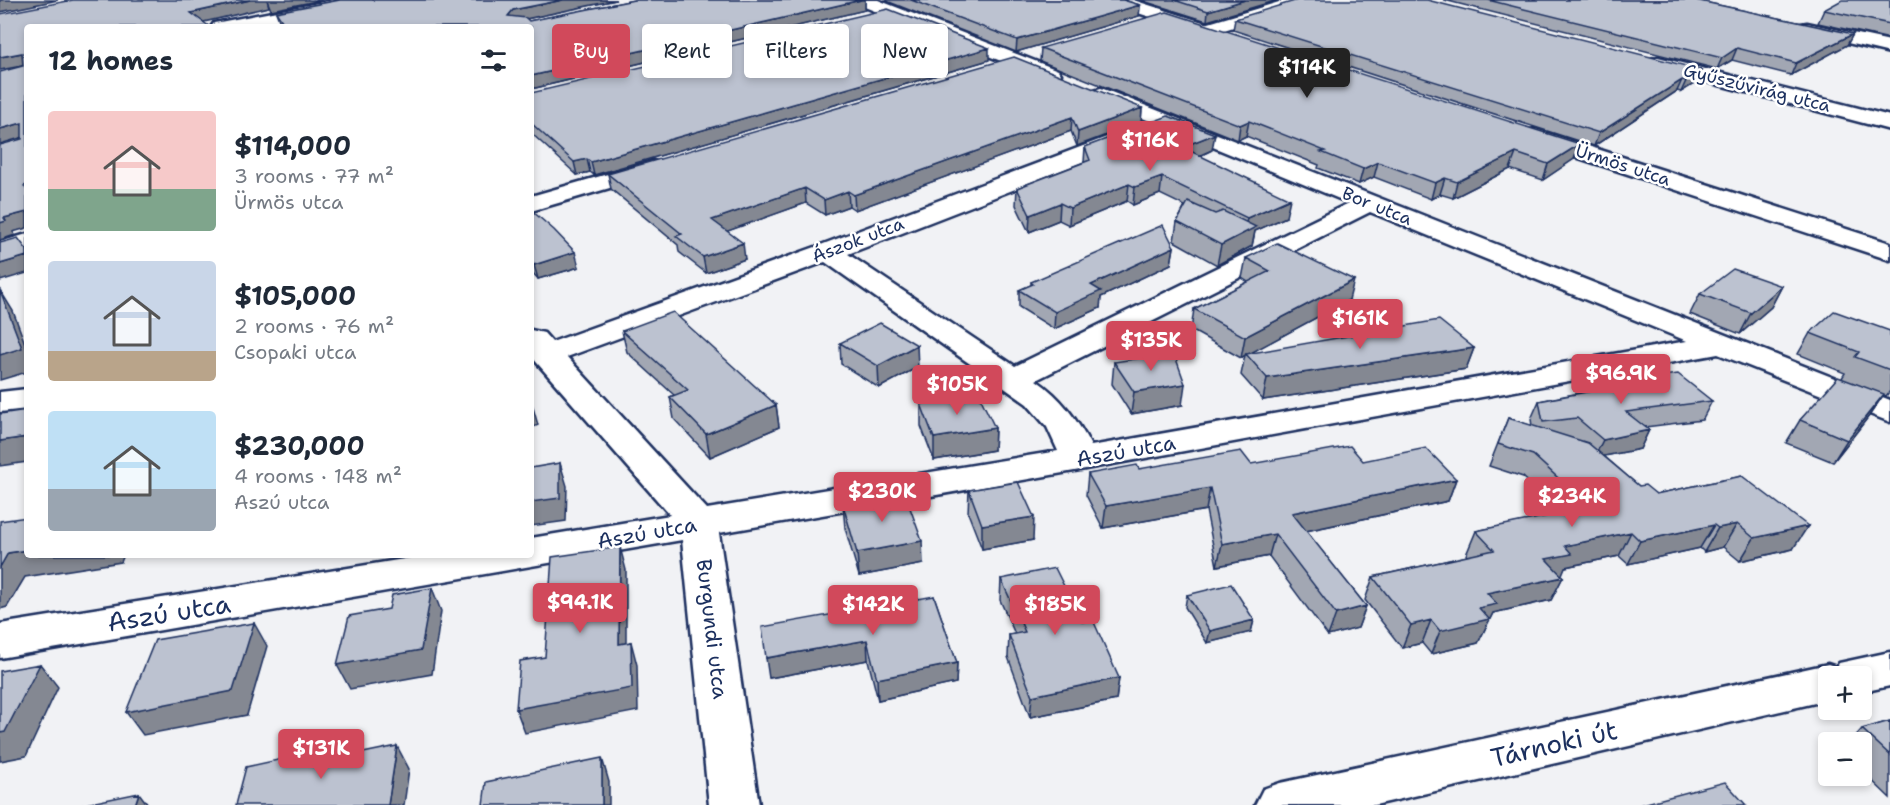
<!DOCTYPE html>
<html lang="en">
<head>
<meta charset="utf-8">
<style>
	:root { --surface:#fff; --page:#f6f6f7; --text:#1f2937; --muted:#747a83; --accent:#d1495b }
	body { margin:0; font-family:"Shantell Sans",sans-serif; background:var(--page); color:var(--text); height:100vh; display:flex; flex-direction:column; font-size:22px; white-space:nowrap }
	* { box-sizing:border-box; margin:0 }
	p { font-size:20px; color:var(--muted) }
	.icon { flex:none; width:33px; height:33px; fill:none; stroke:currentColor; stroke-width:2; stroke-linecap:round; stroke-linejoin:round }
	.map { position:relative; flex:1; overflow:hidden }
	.details { position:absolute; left:24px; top:24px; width:510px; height:534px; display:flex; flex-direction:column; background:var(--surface); border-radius:6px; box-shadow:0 3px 9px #0003 }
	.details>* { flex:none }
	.hud { position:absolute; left:552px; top:24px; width:570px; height:54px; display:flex; gap:12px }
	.buttons { position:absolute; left:1818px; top:666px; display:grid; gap:12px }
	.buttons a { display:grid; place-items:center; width:54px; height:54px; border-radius:6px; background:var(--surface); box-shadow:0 3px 9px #0003; font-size:30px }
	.price { position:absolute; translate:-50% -51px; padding:0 14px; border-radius:6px; background:var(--accent); color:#fff; font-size:20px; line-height:39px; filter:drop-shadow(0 2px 3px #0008) }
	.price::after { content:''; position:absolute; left:50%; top:36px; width:18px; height:14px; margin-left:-9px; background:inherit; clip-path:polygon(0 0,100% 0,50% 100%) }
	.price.active { background:#222; color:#fff }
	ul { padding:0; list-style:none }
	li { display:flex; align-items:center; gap:18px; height:150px; padding:0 24px }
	li span { display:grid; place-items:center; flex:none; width:168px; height:120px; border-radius:6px; color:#555 }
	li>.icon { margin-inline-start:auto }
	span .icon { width:72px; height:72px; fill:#fffc; stroke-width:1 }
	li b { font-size:26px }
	h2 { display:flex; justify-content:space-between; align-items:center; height:72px; padding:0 24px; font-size:26px }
	.tag { padding:0 21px; border-radius:6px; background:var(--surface); box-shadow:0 3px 9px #0003; font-size:21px; line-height:54px }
	.tag.active { background:var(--accent); color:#fff }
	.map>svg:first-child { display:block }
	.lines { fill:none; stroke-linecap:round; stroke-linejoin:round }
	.street-casing { stroke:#1b2f5e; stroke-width:5 }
	.secondary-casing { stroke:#1b2f5e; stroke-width:5 }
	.street { fill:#fff; fill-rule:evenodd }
	.secondary { fill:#fff; fill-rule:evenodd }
	.wall { fill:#a2a7b3; stroke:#1b2f5e; stroke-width:1.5 }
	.shaded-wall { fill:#848892; stroke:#1b2f5e; stroke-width:1.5 }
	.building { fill:#bcc2d0; stroke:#1b2f5e; stroke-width:1.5 }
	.labels { text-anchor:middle; stroke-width:5; stroke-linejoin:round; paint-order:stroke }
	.far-street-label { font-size:18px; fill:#1b2f5e; stroke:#fff }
	.street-label { font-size:21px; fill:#1b2f5e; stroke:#fff }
	.near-street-label { font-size:26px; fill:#1b2f5e; stroke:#fff }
</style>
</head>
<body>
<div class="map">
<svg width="1890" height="805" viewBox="0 0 1890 805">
	<rect width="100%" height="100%" fill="#f1f2f5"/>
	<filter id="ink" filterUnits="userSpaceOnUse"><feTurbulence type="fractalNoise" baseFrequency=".0167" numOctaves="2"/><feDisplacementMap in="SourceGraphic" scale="12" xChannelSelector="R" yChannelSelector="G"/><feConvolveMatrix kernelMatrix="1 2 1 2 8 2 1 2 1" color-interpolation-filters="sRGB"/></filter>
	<g filter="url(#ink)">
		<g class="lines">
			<defs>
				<path id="street" d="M 334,0 L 368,0 L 360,5 L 247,27 L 211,27 L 214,23 L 220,22 Z
					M 855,0 L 878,0 L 1058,70 L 1061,74 L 1058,78 L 1044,78 L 857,4 Z
					M 1286,0 L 1312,0 L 1310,4 L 1214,33 L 1202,33 L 1199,29 L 1202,25 Z
					M 1807,23 L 1890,41 L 1890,53 L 1801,32 L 1798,28 L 1801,24 Z
					M 1658,57 L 1890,116 L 1890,130 L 1651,67 L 1648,63 L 1651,59 Z
					M 1101,88 L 1890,400 L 1890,422 L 1718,354 L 1080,470 L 719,533 L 759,805 L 709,805 L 682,540 L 0,658 L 0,624 L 429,555 L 531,555 L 531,538 L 670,515 L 531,356 L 531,330 L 544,333 L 552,342 L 818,246 L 1120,132 L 1128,130 L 1136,132 L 1139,137 L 1136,142 L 848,254 L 1015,366 L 1349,203 L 1094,98 L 1091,94 L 1094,90 ZM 1370,212 L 1687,341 L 1091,446 C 1077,419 1061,397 1036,380 ZM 825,262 L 1027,404 L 1047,427 L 1058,451 L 707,509 L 567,357 Z
					M 653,161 L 661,163 L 665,168 L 661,173 L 531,211 L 531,196 Z
					M 27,234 L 27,250 L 0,258 L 0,242 Z
					M 27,389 L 27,409 L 0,412 L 0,392 Z"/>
				<path id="secondary" d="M 1108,0 L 1133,0 L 1209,24 L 1212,28 L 1209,32 L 1197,32 L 1110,4 Z
					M 1535,129 L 1890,243 L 1890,260 L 1527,141 L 1524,136 L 1527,131 Z
					M 1890,652 L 1890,686 L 1862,692 L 1862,676 L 1828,676 L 1828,700 L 1375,805 L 1255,805 L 1263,789 L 1280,783 L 1828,664 L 1837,667 L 1839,663 Z"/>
			</defs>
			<use href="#street" class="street-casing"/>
			<use href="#secondary" class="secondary-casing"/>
			<use href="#street" class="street"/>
			<use href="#secondary" class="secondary"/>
		</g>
		<path class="wall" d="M 340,0 L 616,0 L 526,19 L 529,21 L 634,0 L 865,0 L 865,10 L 531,89 L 531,27 L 283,27 L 280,23 L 276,12 Z
			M 884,0 L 1124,0 L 1140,5 L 1139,16 L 1016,52 Z
			M 1140,0 L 1278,0 L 1207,21 Z
			M 1444,0 L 1695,0 L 1853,34 L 1847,45 L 1791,75 L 1732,60 L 1717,69 Z
			M 1890,0 L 1890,39 L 1818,23 L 1824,10 Z
			M 1235,19 L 1702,70 L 1697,82 L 1681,92 L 1677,91 L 1594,146 L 1233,30 Z
			M 1041,48 L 1580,144 L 1574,159 L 1543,180 L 1510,169 L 1453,198 L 1440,194 L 1431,199 L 1374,177 L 1359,184 L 1318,168 L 1319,165 L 1246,136 L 1238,140 L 1040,61 Z
			M 989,60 L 594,175 L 590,172 L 577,175 L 531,133 L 531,93 Z
			M 1142,108 L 1141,122 L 1077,146 L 1071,131 L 855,210 L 849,206 L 825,215 L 806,203 L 727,231 L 745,259 L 706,273 L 679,252 L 678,245 L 611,189 L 608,174 Z
			M 1085,147 L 1212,150 L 1200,156 L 1286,217 L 1255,231 L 1252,246 L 1217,265 L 1174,241 L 1177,222 L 1185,206 L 1160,194 L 1133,205 L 1127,201 L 1069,225 L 1059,220 L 1029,232 L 1016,205 L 1017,188 L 1084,162 Z
			M 531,210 L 579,267 L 538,279 L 531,271 Z
			M 1174,247 L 1171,264 L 1101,297 L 1100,308 L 1054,329 L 1019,307 L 1019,290 L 1031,285 L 1031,282 Z
			M 1246,258 L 1349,300 L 1250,353 L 1474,348 L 1466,369 L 1263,400 L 1241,375 L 1245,355 L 1241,358 L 1191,330 L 1194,309 L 1248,282 L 1242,278 Z
			M 1782,286 L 1771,307 L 1740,334 L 1690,314 L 1700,294 Z
			M 622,331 L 776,405 L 779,427 L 710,457 L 674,419 L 670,397 L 674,395 L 627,352 Z
			M 1890,331 L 1890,391 L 1886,396 L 1883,395 L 1869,416 L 1833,462 L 1786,443 L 1800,420 L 1842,378 L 1845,373 L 1798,354 L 1810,333 Z
			M 840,343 L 918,367 L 879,388 L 841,364 Z
			M 1114,362 L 1182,405 L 1131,414 L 1112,384 Z
			M 1641,379 L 1712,401 L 1702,420 L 1645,427 L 1649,430 L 1640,449 L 1604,456 L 1639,486 L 1656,494 L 1742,476 L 1793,549 L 1740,561 L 1723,547 L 1704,552 L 1700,548 L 1628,564 L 1619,556 L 1565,567 L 1561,575 L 1563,577 L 1551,600 L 1493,613 L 1478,643 L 1431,654 L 1422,643 L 1402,648 L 1365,600 L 1373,577 L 1468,556 L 1466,555 L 1476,531 L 1542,518 L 1547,505 L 1551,504 L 1523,477 L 1489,466 L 1508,418 L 1532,426 L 1531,419 L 1539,401 L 1640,381 Z
			M 921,404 L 995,428 L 994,450 L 934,460 L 921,426 Z
			M 1363,461 L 1456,479 L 1448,501 L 1306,531 L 1366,606 L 1358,628 L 1328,636 L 1269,556 L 1217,566 L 1206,510 L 1103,528 L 1086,495 L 1088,474 L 1139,469 Z
			M 969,490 L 1033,540 L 982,549 L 968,513 Z
			M 843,505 L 923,564 L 859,576 L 845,528 Z
			M 1001,579 L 1082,622 L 1119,678 L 1116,700 L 1030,717 L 1008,657 L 1009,635 L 1015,634 L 1000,600 Z
			M 1187,595 L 1254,620 L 1251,632 L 1207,643 L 1185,607 Z
			M 934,596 L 957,663 L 956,683 L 878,700 L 868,660 L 769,678 Z
			M 1890,721 L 1890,798 L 1862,771 L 1862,742 L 1850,742 L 1862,729 Z"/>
		<path class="shaded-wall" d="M 0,0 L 58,0 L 0,12 Z
			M 250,0 L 267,0 L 269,7 L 195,24 L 191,13 Z
			M 267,0 L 322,0 L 271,10 Z
			M 563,0 L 616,0 L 516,21 L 508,16 L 513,10 Z
			M 861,0 L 865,0 L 865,10 L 531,89 L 531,76 Z
			M 1245,0 L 1278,0 L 1207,21 L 1208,11 Z
			M 1140,5 L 1139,16 L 1016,52 L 1017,40 Z
			M 1853,34 L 1847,45 L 1791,75 L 1796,63 Z
			M 989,48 L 989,60 L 594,175 L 591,162 Z
			M 1737,48 L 1732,60 L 1717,69 L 1722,58 Z
			M 22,53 L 27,65 L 0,70 L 0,57 Z
			M 1702,70 L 1697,82 L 1681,92 L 1686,81 Z
			M 1682,80 L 1677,91 L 1594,146 L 1599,133 Z
			M 1142,108 L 1141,122 L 1077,146 L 1078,132 Z
			M 1072,117 L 1071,131 L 855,210 L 854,195 Z
			M 1249,121 L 1246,136 L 1238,140 L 1240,125 Z
			M 22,123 L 27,136 L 0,144 L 0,129 Z
			M 1215,134 L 1212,150 L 1180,164 L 1182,147 Z
			M 1580,144 L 1574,159 L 1543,180 L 1548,164 Z
			M 1516,153 L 1510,169 L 1453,198 L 1457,182 Z
			M 587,159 L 590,172 L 577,175 L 574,162 Z
			M 1378,162 L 1374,177 L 1359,184 L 1363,169 Z
			M 1162,177 L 1160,194 L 1133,205 L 1135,187 Z
			M 1445,178 L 1440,194 L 1431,199 L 1435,183 Z
			M 1129,184 L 1127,201 L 1069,225 L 1070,208 Z
			M 805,188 L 806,203 L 714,236 L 712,220 Z
			M 848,191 L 849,206 L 825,215 L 824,200 Z
			M 1290,199 L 1286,217 L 1255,231 L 1252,246 L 1217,265 L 1221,245 L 1244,233 L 1247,218 Z
			M 1060,203 L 1059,220 L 1029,232 L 1030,215 Z
			M 27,212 L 27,228 L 13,232 L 15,235 L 0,240 L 0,223 L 4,218 Z
			M 743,243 L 745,259 L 706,273 L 703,257 Z
			M 1174,247 L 1171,264 L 1101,297 L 1100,308 L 1054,329 L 1055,312 L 1091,285 Z
			M 575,252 L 579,267 L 538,279 L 534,265 Z
			M 27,256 L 27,273 L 0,281 L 0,264 Z
			M 1354,280 L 1349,300 L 1247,355 L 1246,354 L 1245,355 L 1241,358 L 1245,337 Z
			M 1782,286 L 1771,307 L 1740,334 L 1751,313 Z
			M 0,290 L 13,311 L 27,349 L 27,372 L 0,380 Z
			M 917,345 L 918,367 L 879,388 L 878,366 Z
			M 1474,348 L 1466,369 L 1263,400 L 1267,378 Z
			M 1185,384 L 1182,405 L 1131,414 L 1134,392 Z
			M 1884,394 L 1869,416 L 1833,462 L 1847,440 Z
			M 532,404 L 538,425 L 531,428 L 531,405 Z
			M 776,405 L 779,427 L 710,457 L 706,434 Z
			M 995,428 L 994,450 L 934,460 L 934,438 Z
			M 1649,430 L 1640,449 L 1594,458 L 1603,440 Z
			M 27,437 L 27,462 L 0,466 L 0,441 Z
			M 560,463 L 567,486 L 566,521 L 531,526 L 531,502 Z
			M 1456,479 L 1448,501 L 1286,535 L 1292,513 Z
			M 1210,488 L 1206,510 L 1103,528 L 1106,506 Z
			M 1034,517 L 1033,540 L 982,549 L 982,525 Z
			M 1737,524 L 1723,547 L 1704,552 L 1718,528 Z
			M 1714,525 L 1700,548 L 1628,564 L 1640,541 Z
			M 1808,526 L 1793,549 L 1740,561 L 1754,538 Z
			M 1631,532 L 1619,556 L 1565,567 L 1561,577 L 1546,559 L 1565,546 Z
			M 1275,534 L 1269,556 L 1217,566 L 1222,544 Z
			M 922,541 L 923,564 L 859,576 L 857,553 Z
			M 620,547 L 626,570 L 626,667 L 619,644 Z
			M 27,550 L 27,555 L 124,555 L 121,562 L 25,577 L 7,607 L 0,609 L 0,567 L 8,553 Z
			M 1563,577 L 1551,600 L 1493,613 L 1478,643 L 1431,654 L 1440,631 L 1487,593 Z
			M 432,588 L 441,611 L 432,674 L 350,689 L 337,665 Z
			M 1366,606 L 1358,628 L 1328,636 L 1336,614 Z
			M 1254,620 L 1251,632 L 1207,643 L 1210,631 Z
			M 1431,620 L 1422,643 L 1402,648 L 1411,625 Z
			M 254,623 L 267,646 L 247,715 L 143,735 L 126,712 Z
			M 867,640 L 868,660 L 769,678 L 766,658 Z
			M 631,642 L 637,665 L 638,711 L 525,733 L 516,709 Z
			M 957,663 L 956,683 L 878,700 L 877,679 Z
			M 40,664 L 58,687 L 26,756 L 0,761 L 0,733 Z
			M 1119,678 L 1116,700 L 1030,717 L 1032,696 Z
			M 342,746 L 355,770 L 339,758 Z
			M 397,746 L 409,769 L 404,805 L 388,805 Z
			M 602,758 L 609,782 L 609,805 L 602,805 Z
			M 139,793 L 148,805 L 135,805 Z"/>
		<path class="building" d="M 73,0 L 250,0 L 191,13 L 210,27 L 27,27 L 27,185 L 24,186 L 27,190 L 27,212 L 4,218 L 6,221 L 0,223 L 0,145 L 22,139 L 22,123 L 0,129 L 0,72 L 23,66 L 22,53 L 0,57 L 0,14 Z
			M 340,0 L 563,0 L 513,10 L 508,16 L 526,18 L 529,21 L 634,0 L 861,0 L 531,76 L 531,27 L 323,27 L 321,25 L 309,27 L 286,27 L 276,12 Z
			M 911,0 L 1123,0 L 1140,5 L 1017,40 Z
			M 1174,0 L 1245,0 L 1208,11 Z
			M 1298,0 L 1427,0 L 1702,70 L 1686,81 L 1682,80 L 1599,133 L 1235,19 Z
			M 1488,0 L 1695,0 L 1853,34 L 1796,63 L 1737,48 L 1722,58 Z
			M 1842,0 L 1890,0 L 1890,24 L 1824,10 Z
			M 888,9 L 989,48 L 591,162 L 587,159 L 574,162 L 531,123 L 531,93 Z
			M 1167,12 L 1580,144 L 1548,164 L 1516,153 L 1457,182 L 1445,178 L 1435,183 L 1378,162 L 1363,169 L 1321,152 L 1325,151 L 1249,121 L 1240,125 L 1041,48 Z
			M 1014,57 L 1142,108 L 1078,132 L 1072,117 L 854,195 L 848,191 L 824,200 L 805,188 L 712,220 L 743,243 L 703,257 L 676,236 L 682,234 L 608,174 Z
			M 1168,116 L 1215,134 L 1182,147 L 1290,199 L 1247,218 L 1162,177 L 1135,187 L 1129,184 L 1070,208 L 1060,203 L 1030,215 L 1017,188 L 1090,160 L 1085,147 Z
			M 1188,202 L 1215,214 L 1223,211 L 1256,227 L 1221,245 L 1177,222 Z
			M 531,210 L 554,230 L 575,252 L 534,265 L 531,261 Z
			M 1163,225 L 1174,247 L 1091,285 L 1101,291 L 1055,312 L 1019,290 L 1033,284 L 1031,282 Z
			M 18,238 L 27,250 L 27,256 L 0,264 L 0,243 Z
			M 1277,243 L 1354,280 L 1245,337 L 1194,309 L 1270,271 L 1246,258 Z
			M 1733,269 L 1782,286 L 1751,313 L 1700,294 Z
			M 0,290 L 22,348 L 0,355 Z
			M 1834,311 L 1890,331 L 1890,370 L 1855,357 L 1859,352 L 1810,333 Z
			M 673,312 L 776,405 L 706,434 L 670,397 L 688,390 L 622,331 Z
			M 1439,320 L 1474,348 L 1267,378 L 1246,354 Z
			M 880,323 L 917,345 L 878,366 L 840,343 Z
			M 1174,353 L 1185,384 L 1134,392 L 1114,362 Z
			M 1678,374 L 1712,401 L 1626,412 L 1649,430 L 1603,440 L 1577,418 L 1543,422 L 1539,401 L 1644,381 L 1641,379 Z
			M 1838,377 L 1884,394 L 1847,440 L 1800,420 Z
			M 979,395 L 995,428 L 934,438 L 921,404 Z
			M 27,410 L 27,437 L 0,441 L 0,414 Z
			M 1508,418 L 1588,443 L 1639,486 L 1645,485 L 1656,494 L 1742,476 L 1808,526 L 1754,538 L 1737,524 L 1718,528 L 1714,525 L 1640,541 L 1631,532 L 1565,546 L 1572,554 L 1546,559 L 1563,577 L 1487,593 L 1497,604 L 1479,608 L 1489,619 L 1440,631 L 1431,620 L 1411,625 L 1373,577 L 1494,550 L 1476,531 L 1557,514 L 1547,505 L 1580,498 L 1533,455 L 1498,444 Z
			M 1350,446 L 1363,461 L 1426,448 L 1456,479 L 1292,513 L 1366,606 L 1336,614 L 1275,534 L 1222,544 L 1210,488 L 1106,506 L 1088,474 L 1137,465 L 1139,469 L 1241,451 L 1251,464 Z
			M 560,463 L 560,498 L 531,502 L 531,468 Z
			M 1018,482 L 1034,517 L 982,525 L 969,490 Z
			M 905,494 L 922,541 L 857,553 L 843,505 Z
			M 27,517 L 27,550 L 8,553 L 0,567 L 0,521 Z
			M 620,547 L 619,644 L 631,642 L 632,688 L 516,709 L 520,661 L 545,657 L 552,557 Z
			M 1055,568 L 1082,622 L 1093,620 L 1119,678 L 1032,696 L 1009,635 L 1025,632 L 1001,579 Z
			M 1231,584 L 1254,620 L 1210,631 L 1187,595 Z
			M 432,588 L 421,650 L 337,665 L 349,616 L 389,609 L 392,595 Z
			M 934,596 L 957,663 L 877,679 L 867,640 L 766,658 L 762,627 Z
			M 254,623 L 233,691 L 126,712 L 155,640 Z
			M 40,664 L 5,732 L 0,733 L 0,671 Z
			M 1890,721 L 1890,755 L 1862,729 Z
			M 342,746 L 339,758 L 397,746 L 388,805 L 236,805 L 246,767 Z
			M 602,758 L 602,805 L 483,805 L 486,782 Z
			M 1725,782 L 1746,805 L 1639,805 Z
			M 139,793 L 135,805 L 81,805 Z"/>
	</g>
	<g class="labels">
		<g class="far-street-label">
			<text transform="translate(1757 88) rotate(14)" y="6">Gyűszűvirág utca</text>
			<text transform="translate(1623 165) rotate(18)" y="6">Ürmös utca</text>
			<text transform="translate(1377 206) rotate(22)" y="6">Bor utca</text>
			<text transform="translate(858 240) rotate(-21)" y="6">Ászok utca</text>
		</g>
		<g class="street-label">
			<text transform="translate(1126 451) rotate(-10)" y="7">Aszú utca</text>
			<text transform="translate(647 533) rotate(-10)" y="7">Aszú utca</text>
			<text transform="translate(712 629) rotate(83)" y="7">Burgundi utca</text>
		</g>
		<g class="near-street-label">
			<text transform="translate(169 613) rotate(-9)" y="9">Aszú utca</text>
			<text transform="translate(1554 744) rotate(-13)" y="9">Tárnoki út</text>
		</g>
	</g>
</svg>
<div class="buttons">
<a>+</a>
<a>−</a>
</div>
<b class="price active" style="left:1307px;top:99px">$114K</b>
<b class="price" style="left:1150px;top:172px">$116K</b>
<b class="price" style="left:1360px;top:350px">$161K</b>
<b class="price" style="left:1151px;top:372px">$135K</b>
<b class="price" style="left:1621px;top:405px">$96.9K</b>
<b class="price" style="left:957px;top:416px">$105K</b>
<b class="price" style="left:882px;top:523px">$230K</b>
<b class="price" style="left:1572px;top:528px">$234K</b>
<b class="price" style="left:580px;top:634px">$94.1K</b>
<b class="price" style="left:873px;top:636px">$142K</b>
<b class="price" style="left:1055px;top:636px">$185K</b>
<b class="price" style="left:321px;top:780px">$131K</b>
<div class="hud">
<a class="tag active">Buy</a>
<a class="tag">Rent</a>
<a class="tag">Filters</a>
<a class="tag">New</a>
</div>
<section class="details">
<h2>12 homes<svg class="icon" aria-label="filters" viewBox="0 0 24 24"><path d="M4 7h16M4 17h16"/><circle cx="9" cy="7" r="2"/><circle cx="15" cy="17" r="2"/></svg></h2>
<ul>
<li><span style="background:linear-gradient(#f6c9c9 65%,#7fa58c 0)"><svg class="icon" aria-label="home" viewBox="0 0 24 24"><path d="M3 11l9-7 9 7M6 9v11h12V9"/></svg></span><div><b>$114,000</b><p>3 rooms · 77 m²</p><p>Ürmös utca</p></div></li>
<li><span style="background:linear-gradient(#c9d6e8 75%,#b9a48a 0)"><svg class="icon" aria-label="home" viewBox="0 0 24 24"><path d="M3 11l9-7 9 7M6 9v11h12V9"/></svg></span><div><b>$105,000</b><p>2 rooms · 76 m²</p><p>Csopaki utca</p></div></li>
<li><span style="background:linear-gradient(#bfe0f5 65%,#9aa5b1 0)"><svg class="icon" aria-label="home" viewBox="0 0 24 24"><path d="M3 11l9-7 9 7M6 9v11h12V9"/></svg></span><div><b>$230,000</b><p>4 rooms · 148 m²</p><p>Aszú utca</p></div></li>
</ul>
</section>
</div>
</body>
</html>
